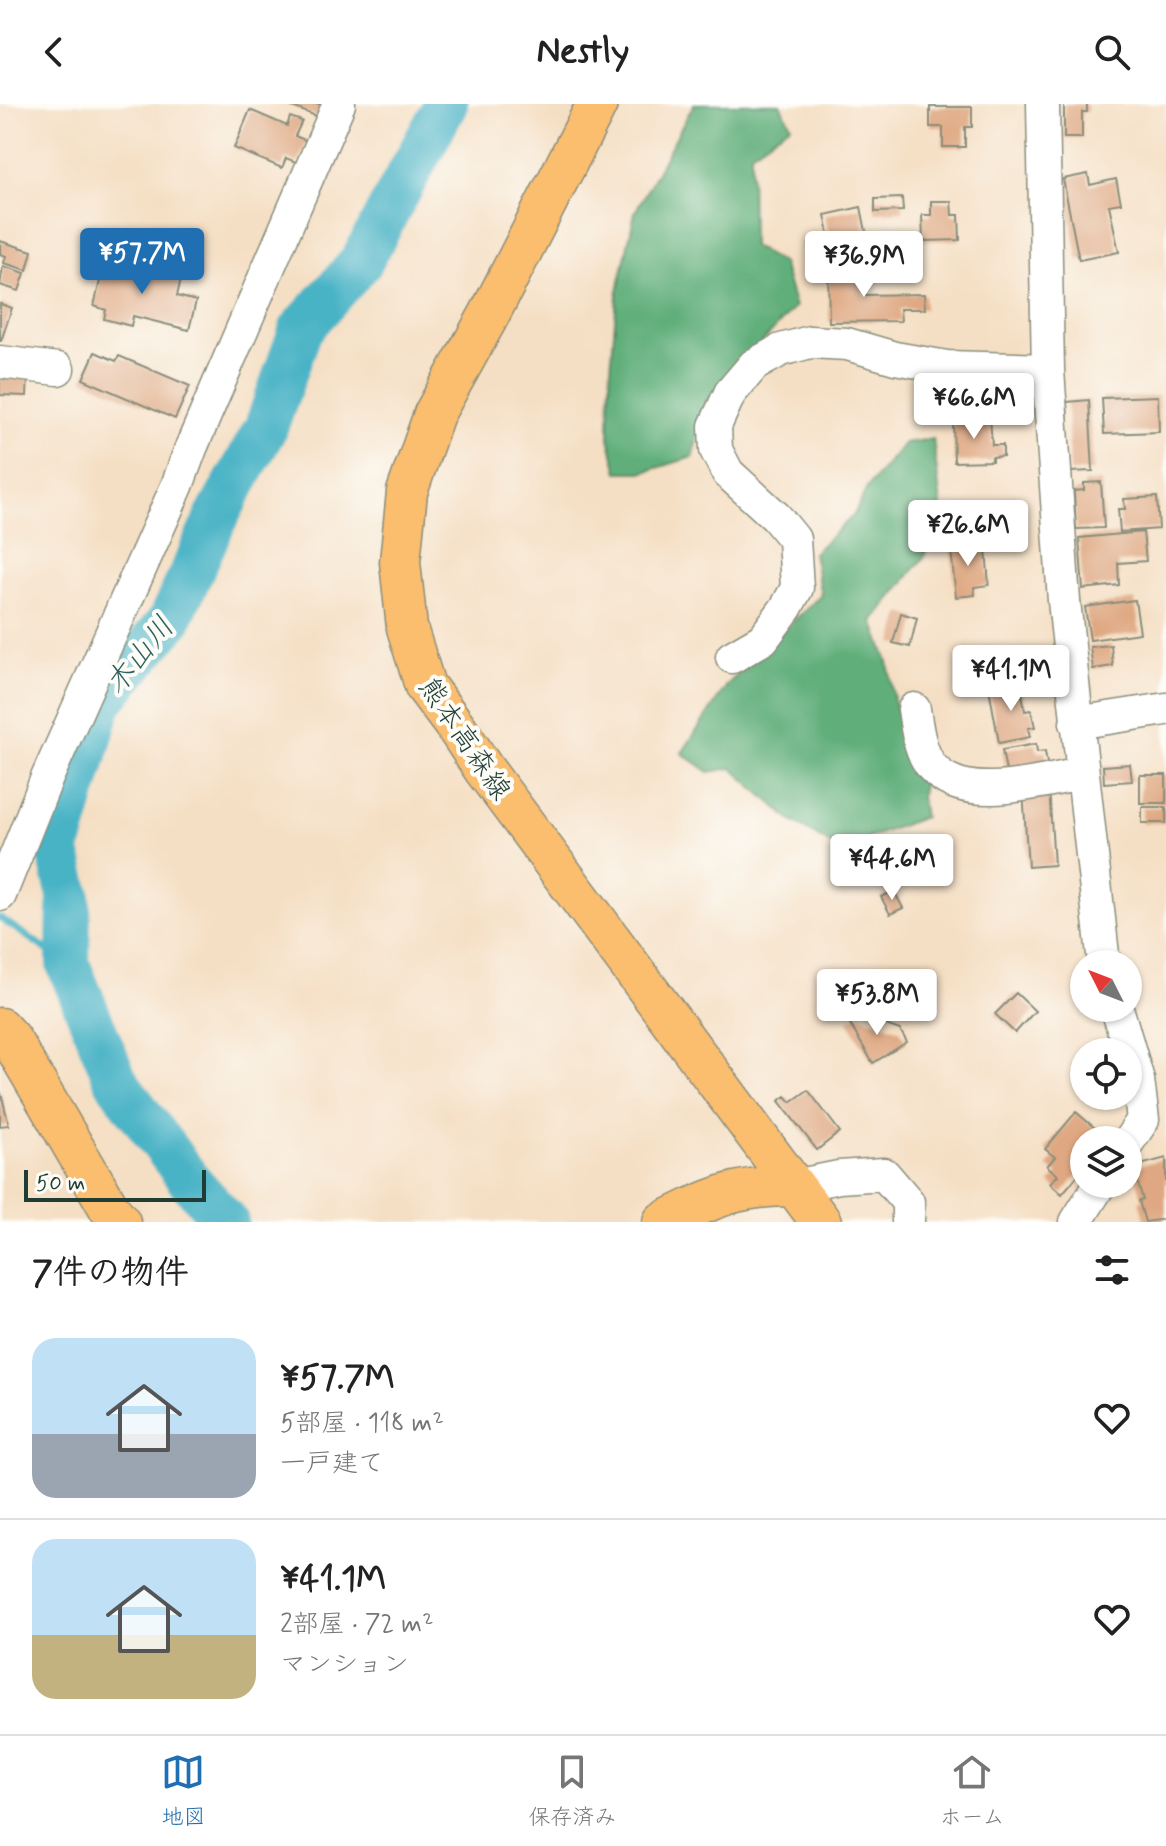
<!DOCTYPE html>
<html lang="ja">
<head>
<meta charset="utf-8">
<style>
	:root { --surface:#fff; --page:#f6f6f6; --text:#222; --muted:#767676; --line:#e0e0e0; --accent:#1f6fb2 }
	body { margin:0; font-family:Mynerve,"Klee One",sans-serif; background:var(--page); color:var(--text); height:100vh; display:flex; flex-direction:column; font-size:30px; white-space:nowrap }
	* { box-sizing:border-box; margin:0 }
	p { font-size:26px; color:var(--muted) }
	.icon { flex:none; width:44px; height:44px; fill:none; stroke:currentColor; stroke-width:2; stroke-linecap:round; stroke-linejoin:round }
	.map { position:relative; height:1118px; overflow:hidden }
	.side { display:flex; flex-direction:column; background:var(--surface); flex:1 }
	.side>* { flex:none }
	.needle { width:52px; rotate:312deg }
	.controls { position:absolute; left:1070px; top:846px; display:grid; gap:16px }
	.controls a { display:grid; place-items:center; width:72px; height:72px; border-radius:50%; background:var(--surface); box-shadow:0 2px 6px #0004; font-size:40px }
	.scale { position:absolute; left:24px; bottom:20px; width:182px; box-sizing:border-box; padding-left:8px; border:4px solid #1f3d34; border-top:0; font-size:22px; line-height:28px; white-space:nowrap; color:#1f3d34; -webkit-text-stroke:6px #fdfcf7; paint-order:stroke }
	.price { position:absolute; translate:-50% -68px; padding:0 18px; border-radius:8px; background:#fff; color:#222; font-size:26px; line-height:52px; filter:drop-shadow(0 2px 4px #0008) }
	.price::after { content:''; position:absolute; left:50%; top:48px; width:24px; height:18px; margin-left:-12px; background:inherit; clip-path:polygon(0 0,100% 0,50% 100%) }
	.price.current { background:var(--accent); color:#fff }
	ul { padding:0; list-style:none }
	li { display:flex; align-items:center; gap:24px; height:200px; padding:0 32px }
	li+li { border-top:2px solid var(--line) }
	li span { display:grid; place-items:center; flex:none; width:224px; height:160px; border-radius:24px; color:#555 }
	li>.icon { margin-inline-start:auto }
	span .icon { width:96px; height:96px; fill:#fffc; stroke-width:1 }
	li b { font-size:34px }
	h2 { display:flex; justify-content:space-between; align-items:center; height:96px; padding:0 32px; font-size:34px }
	header { display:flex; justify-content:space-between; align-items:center; height:104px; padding:0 32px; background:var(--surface); font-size:36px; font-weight:800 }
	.menu { display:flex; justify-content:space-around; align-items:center; height:112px; border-top:2px solid var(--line); background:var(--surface); font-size:22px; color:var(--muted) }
	.menu a { display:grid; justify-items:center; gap:4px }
	.menu .current { color:var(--accent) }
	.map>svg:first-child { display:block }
	.forest { fill:#60af7a; stroke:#407657; stroke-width:2 }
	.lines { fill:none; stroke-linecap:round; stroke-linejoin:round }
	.stream { stroke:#48b3c6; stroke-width:7 }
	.river { stroke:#48b3c6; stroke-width:44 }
	.building { fill:#dfa882 }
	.minor-casing { stroke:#8a8e7c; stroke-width:35 }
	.major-casing { stroke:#8a8e7c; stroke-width:43 }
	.minor { stroke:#fff; stroke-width:32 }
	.major { stroke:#fbbd6e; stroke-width:40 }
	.labels { text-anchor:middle; stroke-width:8; stroke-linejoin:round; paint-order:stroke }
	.street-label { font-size:28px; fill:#1f3d34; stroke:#fdfcf7 }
	.water-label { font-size:30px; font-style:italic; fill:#2b6060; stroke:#fdfcf7 }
</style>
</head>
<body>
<header><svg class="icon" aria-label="back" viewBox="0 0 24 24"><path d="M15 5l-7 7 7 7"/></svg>Nestly<svg class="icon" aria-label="search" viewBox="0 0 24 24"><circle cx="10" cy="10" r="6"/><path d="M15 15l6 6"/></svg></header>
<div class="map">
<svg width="1166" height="1118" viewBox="0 0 1166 1118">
	<rect width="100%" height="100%" fill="#fdfcf7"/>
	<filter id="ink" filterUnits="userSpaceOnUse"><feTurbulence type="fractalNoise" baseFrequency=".0125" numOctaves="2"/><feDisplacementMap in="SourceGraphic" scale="16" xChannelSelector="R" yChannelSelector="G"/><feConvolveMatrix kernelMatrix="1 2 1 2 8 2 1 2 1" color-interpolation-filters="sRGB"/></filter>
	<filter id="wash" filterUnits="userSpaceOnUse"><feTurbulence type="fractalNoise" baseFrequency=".006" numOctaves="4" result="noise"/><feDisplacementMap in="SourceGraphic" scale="32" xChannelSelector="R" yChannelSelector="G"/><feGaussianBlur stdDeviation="1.8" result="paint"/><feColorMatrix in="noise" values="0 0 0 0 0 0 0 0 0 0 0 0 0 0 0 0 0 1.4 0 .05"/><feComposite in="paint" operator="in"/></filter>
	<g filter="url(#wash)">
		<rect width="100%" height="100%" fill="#f5dfc4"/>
		<path class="forest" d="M 694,0 L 780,0 L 791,21 L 751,49 L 752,142 L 782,159 L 795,203 L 705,299 L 693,353 L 644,368 L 618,368 L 609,334 L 610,277 L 617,192 L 635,108 Z
			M 933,335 L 941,401 L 924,453 L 873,517 L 888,558 L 895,603 L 924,662 L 921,693 L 924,713 L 839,745 L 789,715 L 732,664 L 709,668 L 682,649 L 728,580 L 821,491 L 813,449 L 854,411 L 867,384 L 904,339 Z"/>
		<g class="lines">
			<path class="stream" d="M 0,814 L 68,860"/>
			<path class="river" d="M 227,1118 L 189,1076 L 116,977 L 68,860 L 69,791 L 58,747 L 101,598 L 170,516 L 216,414 L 266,323 L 301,225 L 361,158 L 446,0"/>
		</g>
		<g id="blocks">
			<path class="building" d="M 285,0 L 327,0 L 321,14 Z
				M 1064,0 L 1087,0 L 1087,8 L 1082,8 L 1082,34 L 1064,34 Z
				M 930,3 L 972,3 L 972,23 L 965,23 L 965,43 L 943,43 L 943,23 L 930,23 Z
				M 250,6 L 287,22 L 290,13 L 302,17 L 295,32 L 307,37 L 298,59 L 286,54 L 282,64 L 234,44 Z
				M 1088,70 L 1090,81 L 1116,75 L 1121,99 L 1109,101 L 1119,148 L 1079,156 L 1063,75 Z
				M 902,94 L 903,107 L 875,108 L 875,95 Z
				M 931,97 L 951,97 L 952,111 L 959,111 L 960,136 L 923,137 L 922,111 L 931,111 Z
				M 861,103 L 871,152 L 835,160 L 834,157 L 814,161 L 809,140 L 830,135 L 825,111 Z
				M 0,137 L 32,147 L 27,166 L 4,159 L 6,152 L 0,150 Z
				M 121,152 L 142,157 L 140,165 L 181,175 L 177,192 L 196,197 L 189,226 L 133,212 L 131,222 L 104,215 L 106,206 L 94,202 L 105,156 L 119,159 Z
				M 3,162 L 25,169 L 19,187 L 0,181 Z
				M 864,163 L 864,191 L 924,190 L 925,205 L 900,205 L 901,217 L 829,218 L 828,164 Z
				M 0,200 L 12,204 L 1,237 L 0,237 Z
				M 95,248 L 116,257 L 119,252 L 190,282 L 175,315 L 83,275 Z
				M 0,271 L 28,272 L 27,292 L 0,291 Z
				M 1158,292 L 1159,328 L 1104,330 L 1102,294 Z
				M 1089,296 L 1093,367 L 1070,368 L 1067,298 Z
				M 990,313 L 992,341 L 1003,341 L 1003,352 L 992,353 L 992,357 L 954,358 L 953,315 Z
				M 1101,378 L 1104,424 L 1076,425 L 1074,387 L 1084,386 L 1084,379 Z
				M 1157,393 L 1159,425 L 1120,428 L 1118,405 L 1125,405 L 1124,395 Z
				M 1143,428 L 1146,457 L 1118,459 L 1119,481 L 1083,485 L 1079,434 Z
				M 969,435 L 970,447 L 986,446 L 989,481 L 974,483 L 975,491 L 956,493 L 950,436 Z
				M 1135,496 L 1140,529 L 1090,536 L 1085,503 Z
				M 901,509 L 917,514 L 910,543 L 893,539 Z
				M 1111,541 L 1113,562 L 1093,565 L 1090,543 Z
				M 1020,578 L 1025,607 L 1031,606 L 1035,623 L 1028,624 L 1030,633 L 999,639 L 989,584 Z
				M 1036,640 L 1037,648 L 1045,647 L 1048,666 L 1007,673 L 1002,646 Z
				M 1130,660 L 1132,677 L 1104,679 L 1103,662 Z
				M 1140,671 L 1166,671 L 1166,699 L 1140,699 Z
				M 1049,684 L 1054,761 L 1028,763 L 1023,686 Z
				M 1142,703 L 1166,703 L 1166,719 L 1142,719 Z
				M 894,787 L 903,804 L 890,810 L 881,793 Z
				M 1016,889 L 1035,907 L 1015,929 L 995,910 Z
				M 858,911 L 900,926 L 907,938 L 873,959 L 848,917 Z
				M 0,985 L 9,1021 L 0,1022 Z
				M 808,986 L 840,1028 L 817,1046 L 779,997 L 786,992 L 791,998 Z
				M 1076,1008 L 1096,1025 L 1090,1033 L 1093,1036 L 1084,1036 L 1084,1064 L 1062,1090 L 1050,1079 L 1058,1071 L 1047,1062 L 1055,1053 L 1045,1045 Z
				M 1166,1054 L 1166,1115 L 1145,1118 L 1139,1097 L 1143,1096 L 1133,1063 Z"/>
		</g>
	</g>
	<g filter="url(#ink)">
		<use href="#blocks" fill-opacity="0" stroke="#8a8e7c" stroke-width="2"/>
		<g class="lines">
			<defs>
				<path id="minor" d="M 1043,0 L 1048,266 L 1064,497 L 1104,860
					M 0,258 L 58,265
					M 732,553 L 763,535 L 786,504 L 797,484 L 794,435 L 776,413 L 728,369 L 716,346 L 715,322 L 730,289 L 754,261 L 781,246 L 810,238 L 847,240 L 895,254 L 947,263 L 1048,266
					M 914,605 C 917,625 920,654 937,668 C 971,699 1040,677 1082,670
					M 1076,619 L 1166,605
					M 0,791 L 47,674 L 177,382 L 191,344 L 339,0
					M 1117,904 L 1138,976 L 1143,1016 L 1128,1038
					M 794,1082 L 839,1073 L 884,1070 L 908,1098 L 908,1118
					M 1076,1118 L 1100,1080"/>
				<path id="major" d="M 597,0 L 488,213 L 434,310 L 407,388 L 400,458 L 407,524 L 425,582 L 458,626 L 483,664 L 821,1118
					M 0,924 L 11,936 L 111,1107 L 120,1118
					M 663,1118 C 714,1093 737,1082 794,1082"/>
			</defs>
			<use href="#minor" class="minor-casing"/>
			<use href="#major" class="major-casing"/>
			<use href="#minor" class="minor"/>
			<use href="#major" class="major"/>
		</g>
	</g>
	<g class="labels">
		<g class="street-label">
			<text transform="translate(466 634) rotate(56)" y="10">熊本高森線</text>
		</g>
		<g class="water-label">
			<text transform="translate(139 551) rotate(-51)" y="10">木山川</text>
		</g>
	</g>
</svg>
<div class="controls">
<a><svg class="needle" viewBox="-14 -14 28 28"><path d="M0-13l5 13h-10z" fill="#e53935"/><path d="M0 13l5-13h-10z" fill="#767676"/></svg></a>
<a><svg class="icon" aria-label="locate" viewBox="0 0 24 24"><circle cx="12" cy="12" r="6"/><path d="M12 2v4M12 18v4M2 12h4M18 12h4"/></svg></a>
<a><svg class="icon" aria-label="layers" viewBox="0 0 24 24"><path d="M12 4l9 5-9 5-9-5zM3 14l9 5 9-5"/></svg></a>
</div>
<div class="scale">50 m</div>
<b class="price current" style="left:142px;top:192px">¥57.7M</b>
<b class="price" style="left:864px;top:195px">¥36.9M</b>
<b class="price" style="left:974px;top:337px">¥66.6M</b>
<b class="price" style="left:968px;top:464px">¥26.6M</b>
<b class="price" style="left:1011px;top:609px">¥41.1M</b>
<b class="price" style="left:892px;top:798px">¥44.6M</b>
<b class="price" style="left:877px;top:933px">¥53.8M</b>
</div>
<section class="side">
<h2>7件の物件<svg class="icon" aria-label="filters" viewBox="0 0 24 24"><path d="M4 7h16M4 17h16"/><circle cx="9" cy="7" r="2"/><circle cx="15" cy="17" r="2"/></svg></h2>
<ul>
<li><span style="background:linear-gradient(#bfe0f5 60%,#9aa5b1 0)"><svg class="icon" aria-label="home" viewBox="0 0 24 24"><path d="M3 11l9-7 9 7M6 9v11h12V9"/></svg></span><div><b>¥57.7M</b><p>5部屋 · 118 m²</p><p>一戸建て</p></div><svg class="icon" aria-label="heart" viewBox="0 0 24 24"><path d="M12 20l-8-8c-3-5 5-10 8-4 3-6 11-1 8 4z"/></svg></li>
<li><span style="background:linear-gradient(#bfe0f5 60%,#c2b280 0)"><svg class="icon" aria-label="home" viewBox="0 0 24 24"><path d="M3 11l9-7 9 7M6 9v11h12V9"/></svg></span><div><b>¥41.1M</b><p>2部屋 · 72 m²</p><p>マンション</p></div><svg class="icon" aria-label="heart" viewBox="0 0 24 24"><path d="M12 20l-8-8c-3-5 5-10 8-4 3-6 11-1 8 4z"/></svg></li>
</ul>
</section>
<nav class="menu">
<a class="current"><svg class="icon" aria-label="map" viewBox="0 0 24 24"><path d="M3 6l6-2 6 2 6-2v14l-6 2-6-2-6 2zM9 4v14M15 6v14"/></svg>地図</a>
<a><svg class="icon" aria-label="saved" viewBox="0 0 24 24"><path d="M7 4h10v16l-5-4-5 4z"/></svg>保存済み</a>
<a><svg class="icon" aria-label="home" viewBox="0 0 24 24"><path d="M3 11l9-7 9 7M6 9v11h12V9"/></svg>ホーム</a>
</nav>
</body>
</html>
